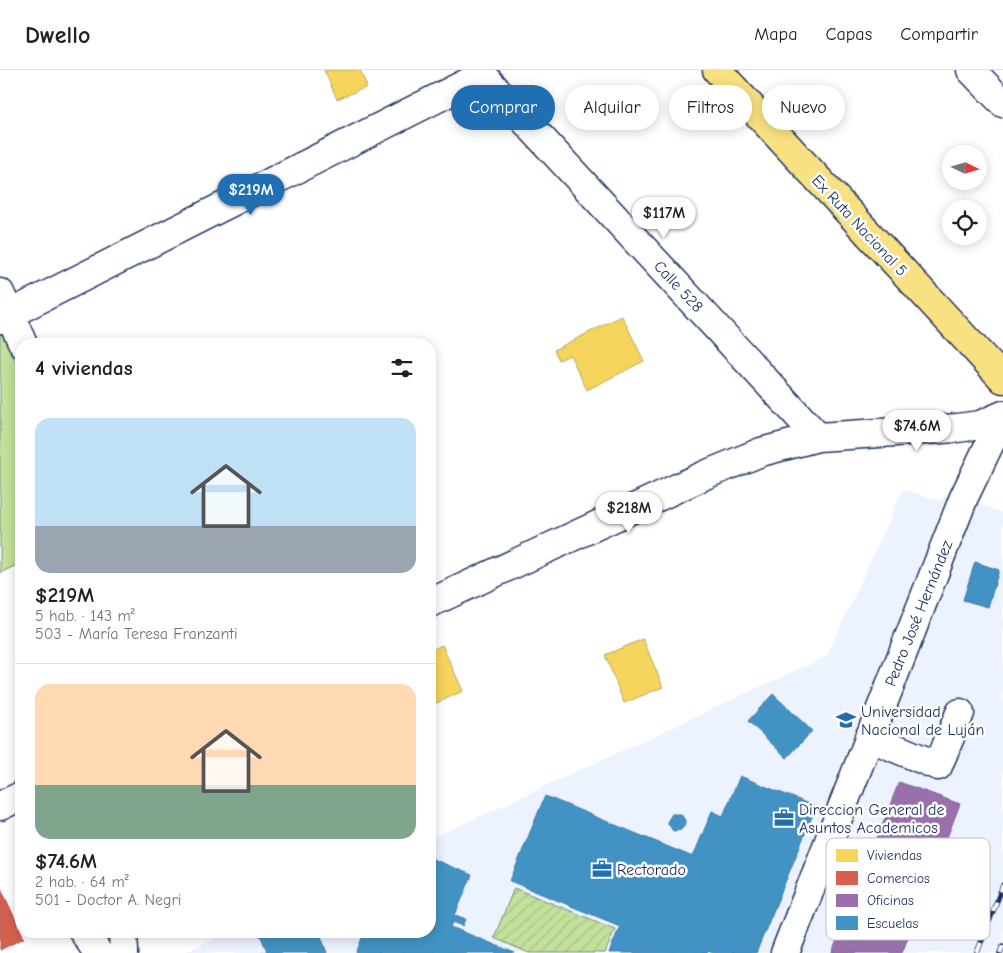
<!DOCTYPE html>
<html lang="es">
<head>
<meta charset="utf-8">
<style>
	:root { --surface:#fff; --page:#f2f2f2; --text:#202124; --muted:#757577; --line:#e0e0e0; --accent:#1f6fb2 }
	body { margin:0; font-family:"Comic Neue",sans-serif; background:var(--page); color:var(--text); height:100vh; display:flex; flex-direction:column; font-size:19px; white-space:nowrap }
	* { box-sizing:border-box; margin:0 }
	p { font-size:16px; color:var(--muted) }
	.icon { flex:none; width:28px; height:28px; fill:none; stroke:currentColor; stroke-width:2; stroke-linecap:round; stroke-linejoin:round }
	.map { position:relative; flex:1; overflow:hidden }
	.details { position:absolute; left:15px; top:268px; width:421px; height:600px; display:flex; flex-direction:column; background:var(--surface); border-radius:20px; box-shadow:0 2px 12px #0003 }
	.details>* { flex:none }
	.top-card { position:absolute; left:451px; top:15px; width:475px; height:45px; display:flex; gap:10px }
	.needle { width:32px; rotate:95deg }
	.controls { position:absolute; left:942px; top:75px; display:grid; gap:10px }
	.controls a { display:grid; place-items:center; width:45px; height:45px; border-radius:50%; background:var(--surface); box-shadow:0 2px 12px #0003; font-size:25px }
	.price { position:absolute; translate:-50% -42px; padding:0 11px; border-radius:18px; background:#fff; color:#222; font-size:16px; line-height:32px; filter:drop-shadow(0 1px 2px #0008) }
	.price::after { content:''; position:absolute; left:50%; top:30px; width:15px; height:11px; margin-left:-8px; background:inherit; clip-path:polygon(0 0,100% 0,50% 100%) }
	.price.selected { background:var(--accent); color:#fff }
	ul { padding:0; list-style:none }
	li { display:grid; align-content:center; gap:10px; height:265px; padding:0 20px }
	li+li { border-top:1px solid var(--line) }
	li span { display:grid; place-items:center; height:155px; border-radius:15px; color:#555 }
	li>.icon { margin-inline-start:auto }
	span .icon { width:90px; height:90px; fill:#fffc; stroke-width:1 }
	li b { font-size:21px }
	h2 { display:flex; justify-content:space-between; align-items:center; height:60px; padding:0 20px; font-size:21px }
	.chip { padding:0 18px; border-radius:22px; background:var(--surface); box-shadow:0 2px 12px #0003; font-size:18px; line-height:45px }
	.chip.selected { background:var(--accent); color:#fff }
	header { display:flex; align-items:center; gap:30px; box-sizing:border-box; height:70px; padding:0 25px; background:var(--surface); border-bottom:1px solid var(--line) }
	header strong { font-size:24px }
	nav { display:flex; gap:28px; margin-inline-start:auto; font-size:18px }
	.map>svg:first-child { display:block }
	.built { fill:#edf3fe }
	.grass { fill:#c3e19a; stroke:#6f887c }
	.garden { fill:url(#garden-furrows); stroke:#6f887c }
	.homes { fill:#f6d55c; stroke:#b4a35d }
	.shops { fill:#d6604d; stroke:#9e5152 }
	.offices { fill:#9970ab; stroke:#735c94 }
	.schools { fill:#4393c3; stroke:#3775a5 }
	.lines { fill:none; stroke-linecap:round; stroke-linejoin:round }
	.minor-casing { stroke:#1b2f5e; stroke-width:31 }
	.major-casing { stroke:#1b2f5e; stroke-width:31 }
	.minor { stroke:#fff; stroke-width:28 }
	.major { stroke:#f9e181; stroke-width:28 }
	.rail-casing { stroke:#1b2f5e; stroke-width:5.5 }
	.rail { stroke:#fff; stroke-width:4; stroke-dasharray:11; stroke-linecap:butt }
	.labels { text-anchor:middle; stroke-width:5; stroke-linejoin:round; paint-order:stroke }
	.street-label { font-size:16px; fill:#1b2f5e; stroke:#fff }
	.poi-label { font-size:16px; fill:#1b2f5e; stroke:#fff; text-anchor:start }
	.key { fill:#fff; stroke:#bbc1cf; stroke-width:1 }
	.key-label { font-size:14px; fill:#1b2f5e }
</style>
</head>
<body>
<header>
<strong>Dwello</strong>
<nav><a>Mapa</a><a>Capas</a><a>Compartir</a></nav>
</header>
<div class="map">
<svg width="1003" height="883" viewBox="0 0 1003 883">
	<defs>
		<pattern id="garden-furrows" width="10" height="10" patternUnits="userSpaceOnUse" patternTransform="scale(1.25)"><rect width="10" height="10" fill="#c3e19a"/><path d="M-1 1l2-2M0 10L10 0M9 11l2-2" fill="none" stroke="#a7c187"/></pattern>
	</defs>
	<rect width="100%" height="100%" fill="#fff"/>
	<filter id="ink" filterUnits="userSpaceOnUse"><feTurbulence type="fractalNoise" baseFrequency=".02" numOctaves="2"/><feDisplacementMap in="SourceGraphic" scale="10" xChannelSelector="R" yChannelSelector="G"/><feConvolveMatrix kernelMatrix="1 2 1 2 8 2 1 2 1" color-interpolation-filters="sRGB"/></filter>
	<g filter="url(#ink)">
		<path class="built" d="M 903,419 L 941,431 L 948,422 L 1003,443 L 1003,883 L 183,883 L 230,861 L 430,861 L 430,769 L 827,586 Z"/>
		<path class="grass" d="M 0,257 L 21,303 L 21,493 L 0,503 Z"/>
		<path class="garden" d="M 514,818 L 615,859 L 605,883 L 529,883 L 494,868 Z"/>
		<path class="homes" d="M 324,0 L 360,0 L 367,17 L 337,29 Z
			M 622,246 L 644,291 L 587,320 L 570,285 L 559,290 L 554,280 Z
			M 643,569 L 663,617 L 624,633 L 605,585 Z
			M 442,575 L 463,621 L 430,636 L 430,581 Z"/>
		<path class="shops" d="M 0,816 L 24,868 L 0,880 Z"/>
		<path class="offices" d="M 899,712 L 960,734 L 902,883 L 832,883 Z"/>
		<path class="schools" d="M 975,492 L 999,500 L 988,537 L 963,530 Z
			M 773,624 L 812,661 L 787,688 L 748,651 Z
			M 740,706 L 816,737 L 756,883 L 713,883 L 708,881 L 707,883 L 609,883 L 620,856 L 510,811 L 545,726 L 693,787 L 712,741 L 723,746 Z
			M 672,744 L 681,744 L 686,752 L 681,760 L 673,761 L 667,752 Z
			M 430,788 L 472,805 L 455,845 L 466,849 L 463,856 L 453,852 L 451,857 L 515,883 L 356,883 L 365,861 L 430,861 Z
			M 261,861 L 319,861 L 327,883 L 262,883 L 267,881 L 259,862 Z"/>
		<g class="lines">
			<defs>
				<path id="minor" d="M 478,0 L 818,367
					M 971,0 L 1003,33
					M 0,223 L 23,274
					M 0,249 L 483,5
					M 430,533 L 705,405 L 761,382 L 818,367 L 957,358 L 980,355 L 1003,345
					M 869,667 L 938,696 L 960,643
					M 0,736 L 21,726
					M 83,861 L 98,883
					M 123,861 L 124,883
					M 785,883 L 964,427 L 1003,346"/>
				<path id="major" d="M 717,0 L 1003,309"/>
			</defs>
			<use href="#minor" class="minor-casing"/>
			<use href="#major" class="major-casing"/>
			<use href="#minor" class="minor"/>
			<use href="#major" class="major"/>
			<defs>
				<path id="rail" d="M 977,883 L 1003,815
					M 1000,883 L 1003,876"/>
			</defs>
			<use href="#rail" class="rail-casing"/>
			<use href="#rail" class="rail"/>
		</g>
	</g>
	<defs>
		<symbol id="university-bare" viewBox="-9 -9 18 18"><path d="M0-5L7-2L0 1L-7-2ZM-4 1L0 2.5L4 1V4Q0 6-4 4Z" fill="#1f6fb2" stroke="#fff" stroke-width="2.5" paint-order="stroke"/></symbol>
		<symbol id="office-bare" viewBox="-9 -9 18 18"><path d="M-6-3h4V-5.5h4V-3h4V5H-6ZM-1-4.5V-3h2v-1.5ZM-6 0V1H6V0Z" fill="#1f6fb2" stroke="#fff" stroke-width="2.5" paint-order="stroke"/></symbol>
	</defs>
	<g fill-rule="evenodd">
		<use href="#university-bare" x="832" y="636" width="28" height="28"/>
		<use href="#office-bare" x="770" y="734" width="28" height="28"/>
		<use href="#office-bare" x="588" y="785" width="28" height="28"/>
	</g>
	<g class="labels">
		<g class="street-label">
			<text transform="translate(860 155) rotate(47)" y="6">Ex Ruta Nacional 5</text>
			<text transform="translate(679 216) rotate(47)" y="6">Calle 528</text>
			<text transform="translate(918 543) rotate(-68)" y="6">Pedro José Hernández</text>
		</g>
		<g class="poi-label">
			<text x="861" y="647">Universidad<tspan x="861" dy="18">Nacional de Luján</tspan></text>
			<text x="799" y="745">Direccion General de<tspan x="799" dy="18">Asuntos Academicos</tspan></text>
			<text x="617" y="805">Rectorado</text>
		</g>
	</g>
	<rect x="826" y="768" width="164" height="102" rx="8" class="key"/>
	<rect x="836" y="779" width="22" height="13" fill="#f6d55c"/>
	<rect x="836" y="801" width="22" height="14" fill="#d6604d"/>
	<rect x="836" y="824" width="22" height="13" fill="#9970ab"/>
	<rect x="836" y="846" width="22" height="14" fill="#4393c3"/>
	<g class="key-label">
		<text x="867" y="790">Viviendas</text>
		<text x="867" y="813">Comercios</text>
		<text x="867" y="835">Oficinas</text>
		<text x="867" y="858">Escuelas</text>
	</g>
</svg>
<div class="controls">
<a><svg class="needle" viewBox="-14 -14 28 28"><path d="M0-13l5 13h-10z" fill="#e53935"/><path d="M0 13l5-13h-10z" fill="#757577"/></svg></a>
<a><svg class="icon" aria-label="locate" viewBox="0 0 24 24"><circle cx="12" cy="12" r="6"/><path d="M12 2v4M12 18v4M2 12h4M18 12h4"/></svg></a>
</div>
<b class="price selected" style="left:251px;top:146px">$219M</b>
<b class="price" style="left:664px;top:169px">$117M</b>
<b class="price" style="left:917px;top:382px">$74.6M</b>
<b class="price" style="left:629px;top:464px">$218M</b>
<div class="top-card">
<a class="chip selected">Comprar</a>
<a class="chip">Alquilar</a>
<a class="chip">Filtros</a>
<a class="chip">Nuevo</a>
</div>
<section class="details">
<h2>4 viviendas<svg class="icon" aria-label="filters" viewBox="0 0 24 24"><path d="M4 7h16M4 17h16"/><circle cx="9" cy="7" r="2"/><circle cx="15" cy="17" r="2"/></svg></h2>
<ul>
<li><span style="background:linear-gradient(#bfe0f5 70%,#9aa5b1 0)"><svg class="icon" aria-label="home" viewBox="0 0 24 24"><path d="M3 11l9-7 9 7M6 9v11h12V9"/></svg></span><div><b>$219M</b><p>5 hab. · 143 m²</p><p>503 - María Teresa Franzanti</p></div></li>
<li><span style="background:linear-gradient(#ffd9b3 65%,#7fa58c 0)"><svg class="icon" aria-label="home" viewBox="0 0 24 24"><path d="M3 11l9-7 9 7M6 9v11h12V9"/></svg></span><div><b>$74.6M</b><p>2 hab. · 64 m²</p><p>501 - Doctor A. Negri</p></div></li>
</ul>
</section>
</div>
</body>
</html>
